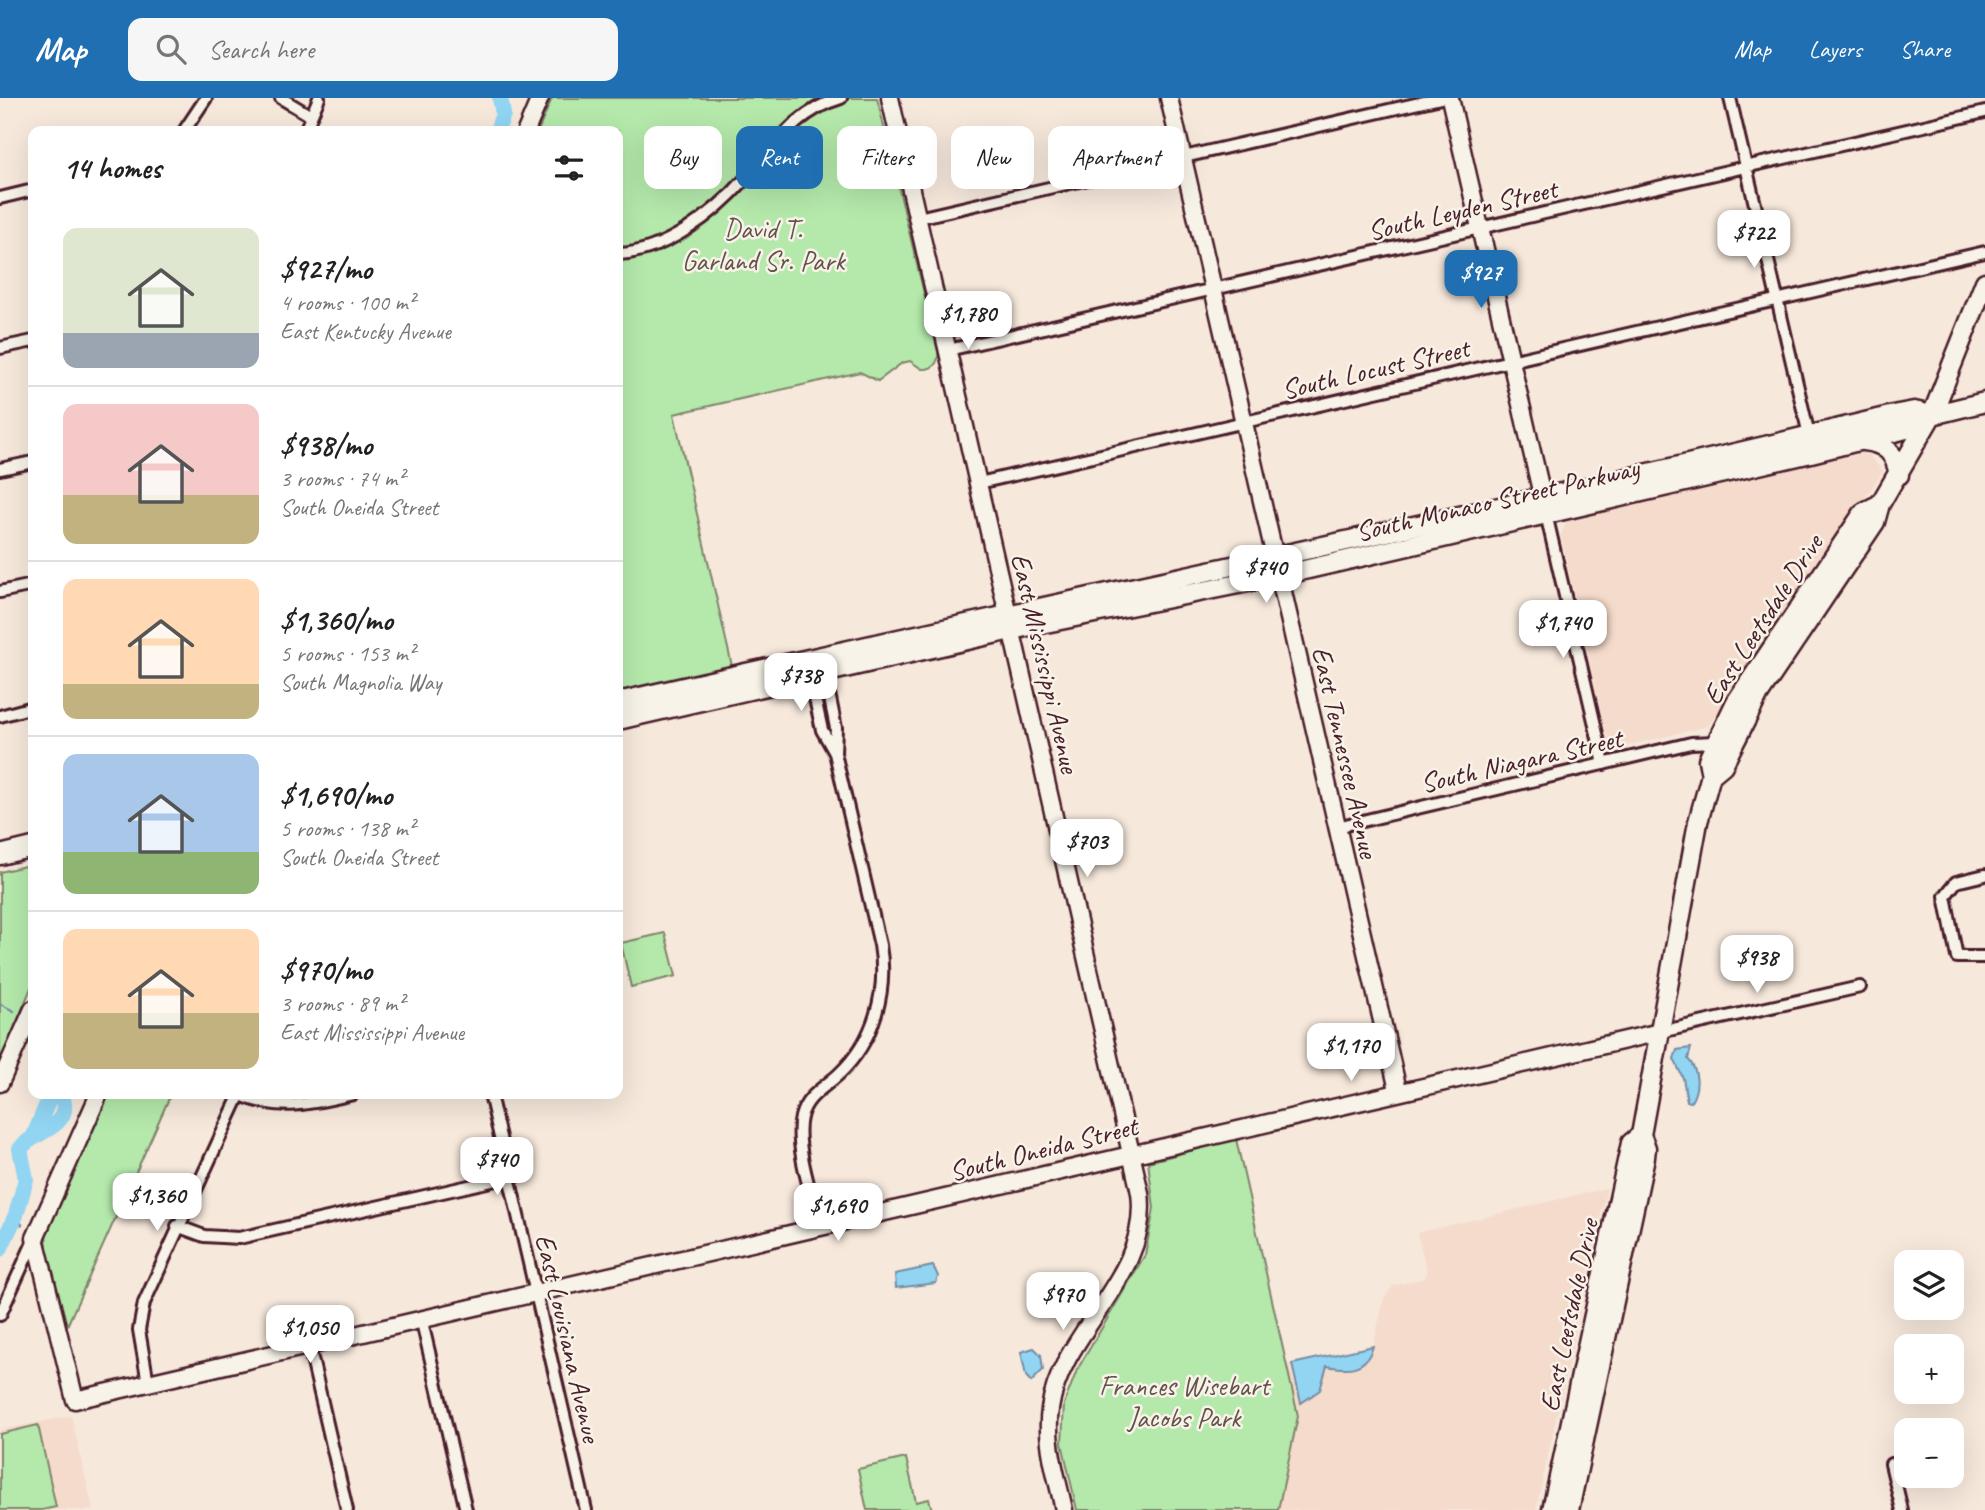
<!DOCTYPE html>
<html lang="en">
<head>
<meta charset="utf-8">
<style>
	:root { --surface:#fff; --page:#f6f6f6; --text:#222; --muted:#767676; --line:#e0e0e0; --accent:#1f6fb2 }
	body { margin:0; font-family:Caveat,sans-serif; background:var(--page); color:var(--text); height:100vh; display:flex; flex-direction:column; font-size:26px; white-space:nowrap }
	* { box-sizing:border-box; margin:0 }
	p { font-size:23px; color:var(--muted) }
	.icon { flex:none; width:38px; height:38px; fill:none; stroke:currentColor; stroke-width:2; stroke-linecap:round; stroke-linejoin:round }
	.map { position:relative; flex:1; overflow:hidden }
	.panel { position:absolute; left:28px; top:28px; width:595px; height:973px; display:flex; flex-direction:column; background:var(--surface); border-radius:14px; box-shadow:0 7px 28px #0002 }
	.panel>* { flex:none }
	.guide { position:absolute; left:644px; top:28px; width:665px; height:63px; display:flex; gap:14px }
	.buttons { position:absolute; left:1894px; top:1152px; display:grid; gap:14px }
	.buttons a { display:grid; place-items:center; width:70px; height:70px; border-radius:14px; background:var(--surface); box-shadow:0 7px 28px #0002; font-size:35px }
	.price { position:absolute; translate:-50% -60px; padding:0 16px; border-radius:14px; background:#fff; color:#222; font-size:23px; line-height:46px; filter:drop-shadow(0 2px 4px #0008) }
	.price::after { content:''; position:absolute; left:50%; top:42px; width:21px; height:16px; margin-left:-10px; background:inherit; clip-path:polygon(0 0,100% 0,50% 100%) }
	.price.selected { background:var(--accent); color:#fff }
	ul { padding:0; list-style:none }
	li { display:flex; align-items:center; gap:21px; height:175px; padding:0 35px }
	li+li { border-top:2px solid var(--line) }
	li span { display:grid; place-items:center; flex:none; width:196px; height:140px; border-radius:14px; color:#555 }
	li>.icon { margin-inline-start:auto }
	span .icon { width:84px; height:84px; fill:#fffc; stroke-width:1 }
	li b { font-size:30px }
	h2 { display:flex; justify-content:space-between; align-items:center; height:84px; padding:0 35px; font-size:30px }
	.chip { padding:0 24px; border-radius:14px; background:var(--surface); box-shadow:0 7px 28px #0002; font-size:24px; line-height:63px }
	.chip.selected { background:var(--accent); color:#fff }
	header { display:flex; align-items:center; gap:42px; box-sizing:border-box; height:98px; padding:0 35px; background:var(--accent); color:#fff }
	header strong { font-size:33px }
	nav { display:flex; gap:38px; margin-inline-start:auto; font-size:24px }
	.search { width:490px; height:63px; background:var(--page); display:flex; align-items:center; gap:18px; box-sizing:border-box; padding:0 24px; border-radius:14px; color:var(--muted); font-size:26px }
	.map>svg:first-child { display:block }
	.built { fill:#f5dbcb }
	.green { fill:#b4e9ab; stroke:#7f846b; stroke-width:2 }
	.water { fill:#91d5f3; stroke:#758ca3; stroke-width:2 }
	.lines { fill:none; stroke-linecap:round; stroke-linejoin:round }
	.stream { stroke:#758ca3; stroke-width:2.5 }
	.river { stroke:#91d5f3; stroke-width:16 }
	.street-casing { stroke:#4a1f2b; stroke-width:16 }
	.secondary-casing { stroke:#4a1f2b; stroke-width:21 }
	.primary-casing { stroke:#4a1f2b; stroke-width:23 }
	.street { stroke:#f7f3e8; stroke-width:10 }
	.secondary { stroke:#f7f3e8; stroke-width:16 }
	.primary { stroke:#f7f3e8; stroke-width:18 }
	.labels { text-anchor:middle; stroke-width:5; stroke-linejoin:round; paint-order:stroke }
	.street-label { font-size:28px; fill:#4a1f2b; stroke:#f7f3e8 }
	.park-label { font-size:28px; fill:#64524b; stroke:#f7f3e8 }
</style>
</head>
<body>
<header>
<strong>Map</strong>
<div class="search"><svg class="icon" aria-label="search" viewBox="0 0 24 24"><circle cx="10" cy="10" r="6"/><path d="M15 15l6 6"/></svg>Search here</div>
<nav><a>Map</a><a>Layers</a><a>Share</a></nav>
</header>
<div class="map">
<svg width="1985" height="1412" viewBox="0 0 1985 1412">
	<rect width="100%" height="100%" fill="#f6e8db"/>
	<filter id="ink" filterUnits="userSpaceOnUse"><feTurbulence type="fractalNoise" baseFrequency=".0143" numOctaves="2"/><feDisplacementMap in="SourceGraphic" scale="14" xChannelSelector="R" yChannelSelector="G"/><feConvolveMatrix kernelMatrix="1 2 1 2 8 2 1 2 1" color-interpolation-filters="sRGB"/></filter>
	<g filter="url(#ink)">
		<path class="built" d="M 1866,354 L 1883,373 L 1708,628 L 1610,652 L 1561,438 L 1566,424 Z
			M 1607,1090 L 1536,1412 L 1278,1412 L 1298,1318 L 1287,1267 L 1373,1248 L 1384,1201 L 1393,1188 L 1424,1180 L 1427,1172 L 1417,1135 Z
			M 71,1318 L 93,1412 L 0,1412 L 0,1332 Z"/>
		<path class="green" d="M 552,0 L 877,0 L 938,254 C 939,264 934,272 922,271 L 910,263 L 902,265 L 878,283 L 860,274 L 674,316 L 732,568 L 618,594 L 618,33 L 538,33 Z
			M 33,766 L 33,885 L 0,965 L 0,774 Z
			M 665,835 L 676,878 L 631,889 L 621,845 Z
			M 108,996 L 171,996 L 67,1228 L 47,1152 L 46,1136 Z
			M 1236,1041 L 1298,1318 L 1278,1412 L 1077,1412 L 1062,1345 L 1064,1306 L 1077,1272 L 1145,1157 L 1154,1110 L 1148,1064 Z
			M 38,1327 L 56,1409 L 42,1412 L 0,1412 L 0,1336 Z
			M 906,1360 L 916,1404 L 929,1401 L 932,1412 L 867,1412 L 858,1371 Z"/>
		<path class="water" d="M 1691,950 L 1688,961 C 1699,973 1699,990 1691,1004 L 1687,1003 L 1683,980 L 1674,961 L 1677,952 Z
			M 933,1168 L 938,1178 L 936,1185 L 896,1190 L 895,1176 Z
			M 1373,1248 C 1366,1273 1347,1272 1327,1268 L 1320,1292 L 1301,1305 L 1292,1266 Z
			M 1034,1250 L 1041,1257 L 1043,1272 L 1031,1284 L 1026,1278 L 1021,1254 Z"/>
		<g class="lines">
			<path class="stream" d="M 0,906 L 14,913
				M 16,1117 L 22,1127"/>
			<path class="river" d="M 497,33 L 503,16 L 500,0
				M 33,1040 L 51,996
				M 0,1151 L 16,1117 L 26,1081 L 20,1051 C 33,1032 76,1030 61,996"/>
			<defs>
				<path id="street" d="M 281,0 L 311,18
					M 1730,0 L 1809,337
					M 184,33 L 206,0
					M 305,33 L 319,0
					M 0,100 L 33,92
					M 918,120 L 1441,0
					M 618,156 C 665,154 714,116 745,81 C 775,48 796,13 841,0
					M 0,250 L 33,243
					M 948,252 L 1985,14
					M 0,371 L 33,364
					M 979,385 L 1985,154
					M 1546,416 L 1604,666
					M 0,494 L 33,487
					M 809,574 L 822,632 L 835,655
					M 0,618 L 33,609
					M 1337,729 L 1691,645 L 1716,644
					M 1985,777 L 1956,784 L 1945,798 L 1957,859 L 1985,859
					M 1660,934 L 1860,889
					M 238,996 C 278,1014 311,1006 353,996
					M 490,996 L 586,1412
					M 177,1128 L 204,1138 L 239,1140 L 509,1079
					M 820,1131 C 813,1101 794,1048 801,1019 C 806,998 824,990 839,976 C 874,943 888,894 880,847 L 835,655 L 836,630 L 824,571
					M 0,1217 L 35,1140
					M 422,1224 L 466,1412
					M 309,1248 L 347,1412
					M 148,1285 L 139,1232 L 144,1205 L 240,996
					M 1891,1366 L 1902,1412"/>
				<path id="secondary" d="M 890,0 L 1140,1095 C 1151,1180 1061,1232 1050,1311 C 1045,1345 1057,1379 1064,1412
					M 1169,0 L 1398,992
					M 1450,0 L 1545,410
					M 526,33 L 540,0
					M 0,985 L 33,911
					M 99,996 L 35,1140 L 75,1302 L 1660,934"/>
				<path id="primary" d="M 1863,343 C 1886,345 1895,355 1899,377
					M 618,604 C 1044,506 1473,420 1898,316 L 1914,313 L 1932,317
					M 618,622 L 1011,532 L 1278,478 L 1811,355 L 1906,331 L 1932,317 L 1985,304
					M 1711,677 L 1723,667 L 1759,596 L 1875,424 L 1880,406 L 1932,317 L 1985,184
					M 0,757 L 33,749
					M 1552,1412 L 1631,1045 L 1641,1037
					M 1569,1412 L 1645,1059 L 1646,1050 L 1641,1037 L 1698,724 L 1711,677 L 1708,662 L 1736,604 L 1864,414 L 1880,406"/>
			</defs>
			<use href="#street" class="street-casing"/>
			<use href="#secondary" class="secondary-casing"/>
			<use href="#primary" class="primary-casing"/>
			<use href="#street" class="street"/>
			<use href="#secondary" class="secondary"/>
			<use href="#primary" class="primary"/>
		</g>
	</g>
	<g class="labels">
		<g class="street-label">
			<text transform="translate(1462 111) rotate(-13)" y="10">South Leyden Street</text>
			<text transform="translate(1375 270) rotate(-13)" y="10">South Locust Street</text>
			<text transform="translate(1497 401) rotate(-13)" y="10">South Monaco Street Parkway</text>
			<text transform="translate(1762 521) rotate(-57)" y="10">East Leetsdale Drive</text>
			<text transform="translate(1046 565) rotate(77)" y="10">East Mississippi Avenue</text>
			<text transform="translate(1346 654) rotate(77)" y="10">East Tennessee Avenue</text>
			<text transform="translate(1521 662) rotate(-13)" y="10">South Niagara Street</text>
			<text transform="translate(1043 1050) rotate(-14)" y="10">South Oneida Street</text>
			<text transform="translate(1568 1217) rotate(-78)" y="10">East Leetsdale Drive</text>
			<text transform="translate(569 1240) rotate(77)" y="10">East Louisiana Avenue</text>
		</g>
		<g class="park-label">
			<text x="763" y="140">David T.<tspan x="763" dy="32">Garland Sr. Park</tspan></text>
			<text x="1184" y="1297">Frances Wisebart<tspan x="1184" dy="32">Jacobs Park</tspan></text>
		</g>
	</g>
</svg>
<div class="buttons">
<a><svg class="icon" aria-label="layers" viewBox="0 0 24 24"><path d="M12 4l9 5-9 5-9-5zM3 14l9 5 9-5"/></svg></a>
<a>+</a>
<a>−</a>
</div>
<b class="price" style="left:1754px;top:172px">$722</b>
<b class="price selected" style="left:1481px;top:212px">$927</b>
<b class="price" style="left:968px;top:253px">$1,780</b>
<b class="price" style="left:1266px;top:507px">$740</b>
<b class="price" style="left:1563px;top:562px">$1,740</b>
<b class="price" style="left:801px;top:615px">$738</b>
<b class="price" style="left:1087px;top:781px">$703</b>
<b class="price" style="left:1757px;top:897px">$938</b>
<b class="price" style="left:1351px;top:985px">$1,170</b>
<b class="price" style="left:497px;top:1099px">$740</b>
<b class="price" style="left:157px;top:1135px">$1,360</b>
<b class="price" style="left:838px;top:1145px">$1,690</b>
<b class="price" style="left:1063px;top:1234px">$970</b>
<b class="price" style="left:310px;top:1267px">$1,050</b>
<div class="guide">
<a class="chip">Buy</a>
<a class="chip selected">Rent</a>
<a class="chip">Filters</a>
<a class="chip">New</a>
<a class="chip">Apartment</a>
</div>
<section class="panel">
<h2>14 homes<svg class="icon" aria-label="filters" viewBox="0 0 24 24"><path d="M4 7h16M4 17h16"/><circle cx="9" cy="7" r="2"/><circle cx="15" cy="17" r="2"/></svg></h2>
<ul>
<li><span style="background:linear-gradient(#dfe7d0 75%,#9aa5b1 0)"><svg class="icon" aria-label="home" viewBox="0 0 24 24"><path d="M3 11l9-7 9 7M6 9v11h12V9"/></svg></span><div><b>$927/mo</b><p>4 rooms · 100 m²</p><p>East Kentucky Avenue</p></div></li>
<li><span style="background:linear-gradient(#f6c9c9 65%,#c2b280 0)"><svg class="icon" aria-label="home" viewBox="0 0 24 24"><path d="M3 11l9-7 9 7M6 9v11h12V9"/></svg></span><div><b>$938/mo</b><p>3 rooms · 74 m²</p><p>South Oneida Street</p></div></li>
<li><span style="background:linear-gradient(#ffd9b3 75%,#c2b280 0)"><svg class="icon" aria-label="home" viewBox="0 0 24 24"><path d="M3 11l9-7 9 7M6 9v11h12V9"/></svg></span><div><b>$1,360/mo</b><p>5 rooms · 153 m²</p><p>South Magnolia Way</p></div></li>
<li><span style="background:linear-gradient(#a9c7e8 70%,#8fb573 0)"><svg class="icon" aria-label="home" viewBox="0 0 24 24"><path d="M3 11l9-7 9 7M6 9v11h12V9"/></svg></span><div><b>$1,690/mo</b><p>5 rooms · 138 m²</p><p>South Oneida Street</p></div></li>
<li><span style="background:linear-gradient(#ffd9b3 60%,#c2b280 0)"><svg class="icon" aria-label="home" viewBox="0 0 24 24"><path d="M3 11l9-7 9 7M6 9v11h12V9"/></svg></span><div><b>$970/mo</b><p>3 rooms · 89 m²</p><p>East Mississippi Avenue</p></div></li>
</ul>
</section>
</div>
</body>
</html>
